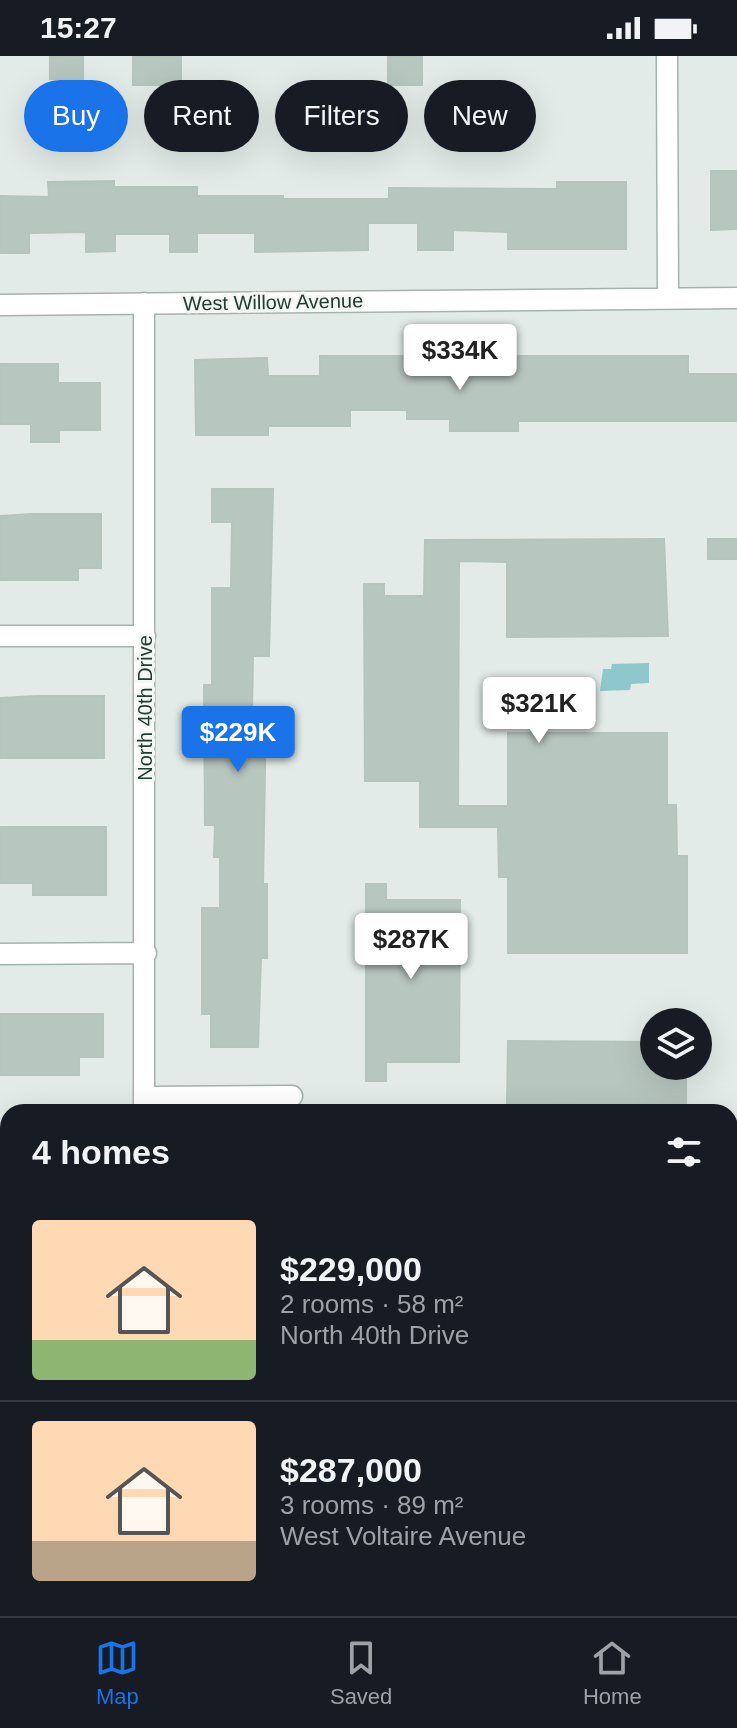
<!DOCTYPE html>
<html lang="en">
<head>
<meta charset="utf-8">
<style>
	:root { --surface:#171b24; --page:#20242c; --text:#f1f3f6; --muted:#9ea1a6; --line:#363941; --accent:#1a73e8 }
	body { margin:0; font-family:Arial,sans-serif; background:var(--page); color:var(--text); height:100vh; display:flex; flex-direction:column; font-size:30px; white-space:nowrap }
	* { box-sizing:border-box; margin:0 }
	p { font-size:26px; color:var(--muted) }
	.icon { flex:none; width:44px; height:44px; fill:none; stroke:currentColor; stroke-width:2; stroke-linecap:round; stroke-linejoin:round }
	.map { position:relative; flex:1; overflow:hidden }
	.panel { position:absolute; left:0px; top:1048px; width:738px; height:512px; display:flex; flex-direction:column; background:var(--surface); border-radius:24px 24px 0 0; box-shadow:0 8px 32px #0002 }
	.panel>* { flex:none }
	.hud { position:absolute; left:24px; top:24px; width:690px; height:72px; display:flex; gap:16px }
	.tools { position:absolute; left:640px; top:952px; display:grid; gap:16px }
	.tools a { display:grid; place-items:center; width:72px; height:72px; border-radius:50%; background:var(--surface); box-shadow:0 8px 32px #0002; font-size:40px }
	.price { position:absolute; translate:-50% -68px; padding:0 18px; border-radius:8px; background:#fff; color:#222; font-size:26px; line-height:52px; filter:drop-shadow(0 2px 4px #0008) }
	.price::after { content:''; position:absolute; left:50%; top:48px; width:24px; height:18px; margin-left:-12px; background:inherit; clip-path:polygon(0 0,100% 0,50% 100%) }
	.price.on { background:var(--accent); color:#fff }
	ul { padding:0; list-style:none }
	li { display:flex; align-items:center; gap:24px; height:200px; padding:0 32px }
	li+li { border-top:2px solid var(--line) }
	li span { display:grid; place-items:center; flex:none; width:224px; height:160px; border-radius:8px; color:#555 }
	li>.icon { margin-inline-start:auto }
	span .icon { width:96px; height:96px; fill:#fffc; stroke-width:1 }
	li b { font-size:34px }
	h2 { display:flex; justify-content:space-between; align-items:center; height:96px; padding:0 32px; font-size:34px }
	.pill { padding:0 28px; border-radius:36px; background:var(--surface); box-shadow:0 8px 32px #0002; font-size:28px; line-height:72px }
	.pill.on { background:var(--accent); color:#fff }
	.status { display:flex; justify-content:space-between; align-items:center; height:56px; padding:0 40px; background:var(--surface); direction:ltr }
	.status svg { height:22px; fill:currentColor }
	.menu { display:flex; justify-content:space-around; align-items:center; height:112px; border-top:2px solid var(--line); background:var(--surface); font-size:22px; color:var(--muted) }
	.menu a { display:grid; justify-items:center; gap:4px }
	.menu .on { color:var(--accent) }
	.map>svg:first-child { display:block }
	.built { fill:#d1dbd6 }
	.water { fill:#8ec7cc }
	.building { fill:#b8c6c0; stroke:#b5c5bd; stroke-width:2 }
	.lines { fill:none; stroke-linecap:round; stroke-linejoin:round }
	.lane-casing { stroke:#a5b3ad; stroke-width:13 }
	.street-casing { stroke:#a5b3ad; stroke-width:23 }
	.lane { stroke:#fff; stroke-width:10 }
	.street { stroke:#fff; stroke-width:20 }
	.labels { text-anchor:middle; stroke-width:6; stroke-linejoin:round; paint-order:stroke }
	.street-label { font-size:20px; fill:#243b33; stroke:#f3f8f5 }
</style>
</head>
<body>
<div class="status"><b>15:27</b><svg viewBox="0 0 49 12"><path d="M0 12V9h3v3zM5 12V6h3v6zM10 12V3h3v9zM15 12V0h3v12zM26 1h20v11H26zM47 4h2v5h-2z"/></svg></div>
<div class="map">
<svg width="737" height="1560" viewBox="0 0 737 1560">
	<rect width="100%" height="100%" fill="#e2ebe7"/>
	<path class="built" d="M 737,1185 L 737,1560 L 289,1560 L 289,1552 L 730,1552 L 730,1192 Z"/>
	<path class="water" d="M 649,607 L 649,627 L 631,628 L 630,634 L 600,635 L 603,613 L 611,613 L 612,608 Z"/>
	<path class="building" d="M 50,0 L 83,0 L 83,23 L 50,23 Z
		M 133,0 L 181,0 L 181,29 L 133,29 Z
		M 388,0 L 422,0 L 422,29 L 388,29 Z
		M 711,115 L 737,115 L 737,173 L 711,174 Z
		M 114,125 L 114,131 L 197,131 L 197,140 L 283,140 L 283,143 L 389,143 L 389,132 L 557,133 L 557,126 L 626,126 L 626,193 L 508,193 L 508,176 L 453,174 L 453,194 L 418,194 L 418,167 L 368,167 L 368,194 L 255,196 L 255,177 L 197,177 L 197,196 L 170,196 L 170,178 L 115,178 L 115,195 L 86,196 L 86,176 L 29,177 L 29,197 L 0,197 L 0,140 L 49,141 L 48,126 Z
		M 320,300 L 688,300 L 688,318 L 737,318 L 737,365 L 518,365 L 518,375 L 450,375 L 450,363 L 407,363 L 407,354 L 350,354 L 350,370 L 268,370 L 268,379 L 196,379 L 195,304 L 267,302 L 268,320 L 320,320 Z
		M 0,308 L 58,308 L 58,327 L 100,327 L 100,374 L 59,374 L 59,386 L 31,386 L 31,368 L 0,368 Z
		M 212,433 L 273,433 L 269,600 L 253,600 L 252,655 L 266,656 L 263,828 L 267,828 L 267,902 L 261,902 L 258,991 L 211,991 L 211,958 L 202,958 L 202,852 L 220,852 L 220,801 L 214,801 L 215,769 L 205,769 L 204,629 L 212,629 L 212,532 L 231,532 L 232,466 L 212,466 Z
		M 32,458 L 101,458 L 101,512 L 78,512 L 78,524 L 0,524 L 0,460 Z
		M 664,483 L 668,580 L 507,581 L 507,506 L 459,505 L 458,750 L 508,750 L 508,677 L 667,677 L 667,749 L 676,749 L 677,800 L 687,800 L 687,897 L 508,897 L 508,821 L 499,821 L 498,771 L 420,771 L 420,725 L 365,725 L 364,528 L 384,528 L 384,540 L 424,540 L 425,484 Z
		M 708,483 L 737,483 L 737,503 L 708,503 Z
		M 36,640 L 104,640 L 104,702 L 0,702 L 0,642 Z
		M 0,771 L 106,771 L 106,839 L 33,839 L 33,827 L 0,827 Z
		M 366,828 L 386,828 L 386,844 L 460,844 L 459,1006 L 386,1006 L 386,1025 L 366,1025 Z
		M 0,958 L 103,958 L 103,1001 L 79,1001 L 79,1019 L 0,1019 Z
		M 508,985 L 654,986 L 654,1010 L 686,1010 L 686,1049 L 507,1048 Z"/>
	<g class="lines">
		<defs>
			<path id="lane" d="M 730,1474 L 737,1474
				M 622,1552 L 622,1560"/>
			<path id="street" d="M 667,0 L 668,242
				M 0,249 L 737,242
				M 0,580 L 145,580
				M 0,898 L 146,897
				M 144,1041 L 292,1040
				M 144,1056 L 144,247
				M 0,1215 L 8,1215
				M 0,1535 L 8,1535"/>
		</defs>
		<use href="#lane" class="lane-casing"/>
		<use href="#street" class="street-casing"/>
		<use href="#lane" class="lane"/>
		<use href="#street" class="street"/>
	</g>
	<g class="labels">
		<g class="street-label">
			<text transform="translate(273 246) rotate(-1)" y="7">West Willow Avenue</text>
			<text transform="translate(145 652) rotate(-90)" y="7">North 40th Drive</text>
		</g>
	</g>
</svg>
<div class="tools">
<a><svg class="icon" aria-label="layers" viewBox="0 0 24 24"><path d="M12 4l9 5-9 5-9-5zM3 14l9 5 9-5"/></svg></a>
</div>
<b class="price" style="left:460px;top:336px">$334K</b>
<b class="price" style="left:539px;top:689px">$321K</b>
<b class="price on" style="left:238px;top:718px">$229K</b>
<b class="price" style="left:411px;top:925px">$287K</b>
<div class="hud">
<a class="pill on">Buy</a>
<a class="pill">Rent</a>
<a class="pill">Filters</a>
<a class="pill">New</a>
</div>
<section class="panel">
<h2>4 homes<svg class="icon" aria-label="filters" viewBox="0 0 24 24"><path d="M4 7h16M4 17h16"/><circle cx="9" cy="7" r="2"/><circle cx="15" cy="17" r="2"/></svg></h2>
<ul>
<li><span style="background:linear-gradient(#ffd9b3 75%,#8fb573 0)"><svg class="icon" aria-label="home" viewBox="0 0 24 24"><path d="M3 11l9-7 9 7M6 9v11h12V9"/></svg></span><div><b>$229,000</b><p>2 rooms · 58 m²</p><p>North 40th Drive</p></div></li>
<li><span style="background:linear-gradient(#ffd9b3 75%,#b9a48a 0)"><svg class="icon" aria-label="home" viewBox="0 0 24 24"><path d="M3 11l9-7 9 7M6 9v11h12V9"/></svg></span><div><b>$287,000</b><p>3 rooms · 89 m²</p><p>West Voltaire Avenue</p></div></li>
</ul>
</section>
</div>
<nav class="menu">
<a class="on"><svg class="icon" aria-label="map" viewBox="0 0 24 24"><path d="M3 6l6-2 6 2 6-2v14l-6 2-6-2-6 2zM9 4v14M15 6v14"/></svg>Map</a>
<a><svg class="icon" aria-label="saved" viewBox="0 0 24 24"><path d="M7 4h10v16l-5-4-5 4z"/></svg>Saved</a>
<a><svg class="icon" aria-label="home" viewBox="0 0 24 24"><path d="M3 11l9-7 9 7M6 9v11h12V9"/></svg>Home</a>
</nav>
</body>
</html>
